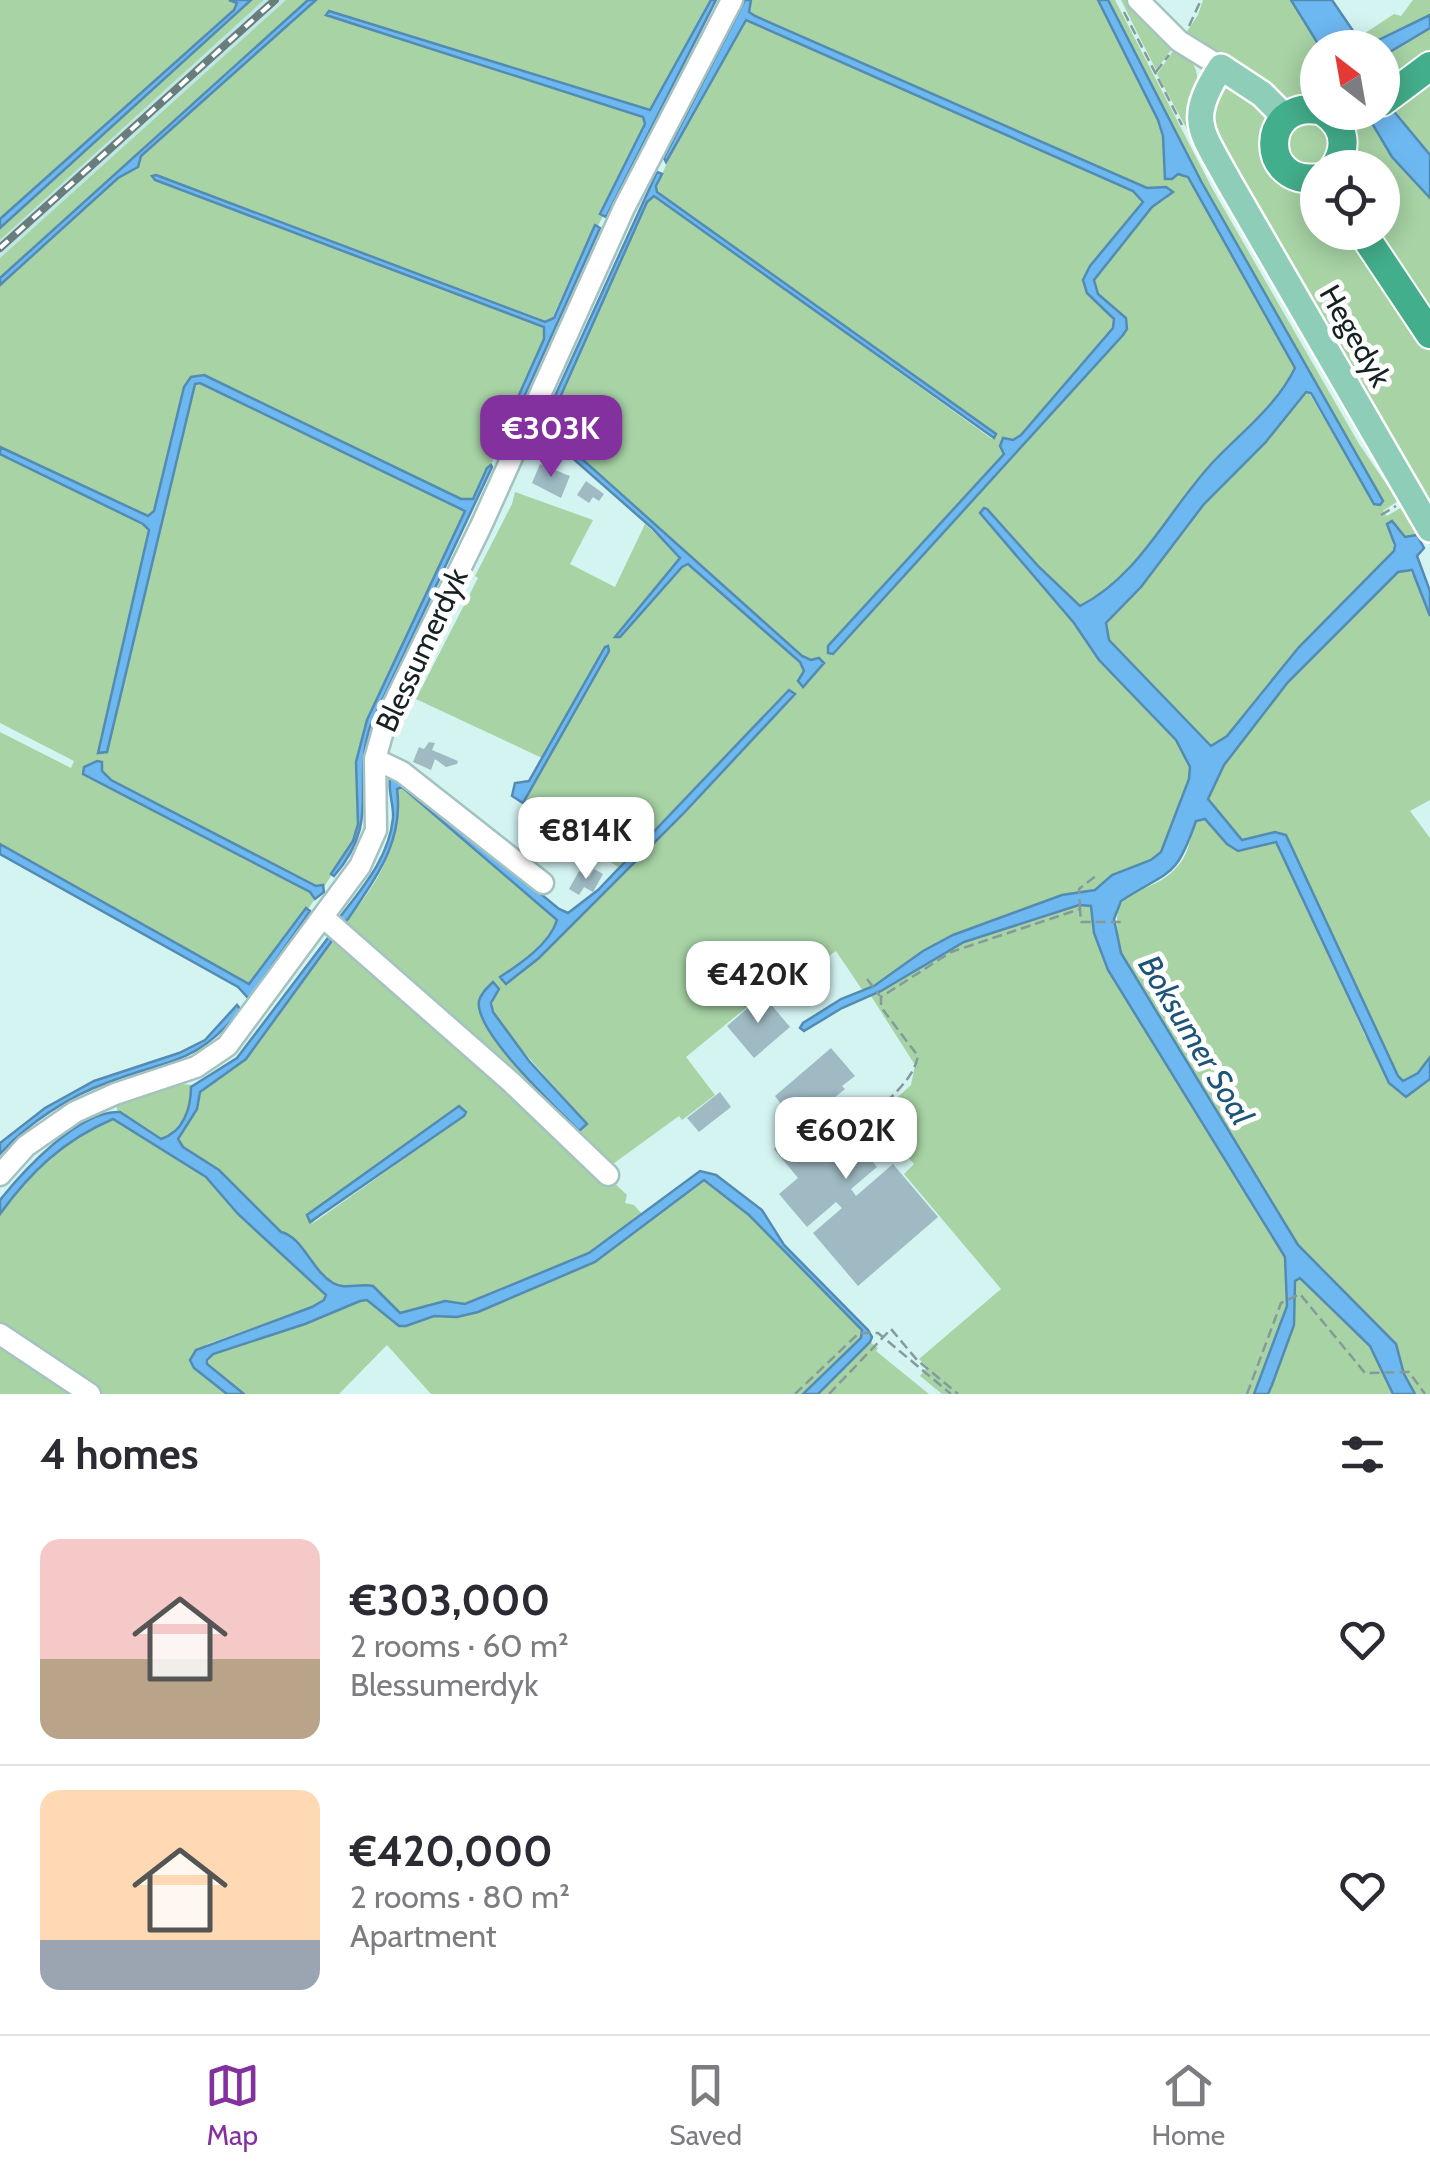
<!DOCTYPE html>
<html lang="en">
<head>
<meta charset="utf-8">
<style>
	:root { --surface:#fff; --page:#f7f7f7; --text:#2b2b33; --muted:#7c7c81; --line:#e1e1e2; --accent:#8431a0 }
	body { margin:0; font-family:Cabin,sans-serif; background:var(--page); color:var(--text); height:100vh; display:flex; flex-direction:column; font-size:38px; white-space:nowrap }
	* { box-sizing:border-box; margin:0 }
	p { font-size:32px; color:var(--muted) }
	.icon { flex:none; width:55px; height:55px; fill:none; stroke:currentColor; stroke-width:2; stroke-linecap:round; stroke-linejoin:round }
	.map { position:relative; height:1394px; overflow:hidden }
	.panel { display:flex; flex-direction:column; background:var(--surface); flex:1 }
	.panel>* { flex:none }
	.needle { width:65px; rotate:329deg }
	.buttons { position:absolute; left:1300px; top:30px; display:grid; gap:20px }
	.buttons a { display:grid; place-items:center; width:100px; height:100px; border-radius:50%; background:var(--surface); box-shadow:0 5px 25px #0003; font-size:50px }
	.price { position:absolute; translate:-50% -85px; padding:0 22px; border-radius:20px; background:#fff; color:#222; font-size:32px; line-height:65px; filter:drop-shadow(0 2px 5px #0008) }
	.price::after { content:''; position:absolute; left:50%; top:60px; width:30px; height:22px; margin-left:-15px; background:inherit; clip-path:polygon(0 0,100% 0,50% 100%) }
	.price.active { background:var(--accent); color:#fff }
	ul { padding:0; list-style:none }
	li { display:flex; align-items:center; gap:30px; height:250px; padding:0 40px }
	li+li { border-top:2px solid var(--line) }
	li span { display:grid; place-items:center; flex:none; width:280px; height:200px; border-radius:20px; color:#555 }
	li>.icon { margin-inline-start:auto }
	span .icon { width:120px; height:120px; fill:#fffc; stroke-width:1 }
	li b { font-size:42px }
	h2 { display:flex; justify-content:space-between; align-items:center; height:120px; padding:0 40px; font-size:42px }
	.tabs { display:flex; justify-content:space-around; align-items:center; height:140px; border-top:2px solid var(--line); background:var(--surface); font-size:28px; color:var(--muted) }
	.tabs a { display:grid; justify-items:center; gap:5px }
	.tabs .active { color:var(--accent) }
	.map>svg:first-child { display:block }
	.built { fill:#bfe7e6 }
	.green { fill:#a7d3a5; fill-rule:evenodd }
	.water { fill:#6db8f1; stroke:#538bb3; stroke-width:2.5 }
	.building { fill:#9fbac3 }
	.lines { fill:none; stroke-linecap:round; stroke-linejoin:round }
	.minor-casing { stroke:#a4c2c0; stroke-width:25 }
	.major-casing { stroke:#fff; stroke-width:30 }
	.highway-casing { stroke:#fff; stroke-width:32 }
	.path { stroke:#849b9a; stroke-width:2.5; stroke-dasharray:10 5; stroke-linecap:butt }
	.minor { stroke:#fff; stroke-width:20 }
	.major { stroke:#8eceb9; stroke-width:25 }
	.highway { stroke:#43ae8b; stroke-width:28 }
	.rail-casing { stroke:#697d7c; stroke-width:8 }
	.rail { stroke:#fff; stroke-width:4; stroke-dasharray:11; stroke-linecap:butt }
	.labels { text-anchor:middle; stroke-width:10; stroke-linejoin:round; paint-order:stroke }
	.street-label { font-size:30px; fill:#162121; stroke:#fff }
	.water-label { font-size:32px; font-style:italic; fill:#1d547a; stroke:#fff }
</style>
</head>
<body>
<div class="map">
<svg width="1430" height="1394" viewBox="0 0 1430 1394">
	<rect width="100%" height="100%" fill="#d4f4f2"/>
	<path class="built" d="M 264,0 L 286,0 L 0,258 L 0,240 Z"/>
	<path class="green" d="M 0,0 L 229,0 L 237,3 L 234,10 L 0,219 Z
		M 251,0 L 264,0 L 0,240 L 0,228 Z
		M 286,0 L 308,0 L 0,278 L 0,258 Z
		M 316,0 L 711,0 L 653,108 L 648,110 L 330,11 L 645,119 L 645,124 L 600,215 L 603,216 L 598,226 L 594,226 L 551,321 L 545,322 L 156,175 L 153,178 L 544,327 L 544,339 L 494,452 L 496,454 L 473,499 L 461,499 L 204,375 L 196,375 L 184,387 L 154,511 L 148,516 L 0,447 L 0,285 L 118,178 C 127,171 139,169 141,157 Z
		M 751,0 L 1098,0 L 1158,120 L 1163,136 L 1165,179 L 1178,173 L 1188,177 L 1295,367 C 1278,405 1243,431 1215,460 C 1169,508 1140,575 1080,607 L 1039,567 L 987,509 L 981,516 L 1075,623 L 1099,660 L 1176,740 L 1190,767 L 1189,779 L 1161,852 L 1151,860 L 1130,868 L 1095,890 L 1062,895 L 953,935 L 863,991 L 836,951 L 769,997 L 764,993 L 686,1057 L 715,1095 L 682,1120 L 679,1116 L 606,1169 L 341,925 C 377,889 404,840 397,789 L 402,787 L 557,920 C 549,946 519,960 506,984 L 539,958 L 682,815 L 794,695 L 789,690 L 618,867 L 523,803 L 609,651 L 605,647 L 542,758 L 416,699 L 478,578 L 475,576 L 512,504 L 515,492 L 593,520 L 570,564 L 615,587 L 645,524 L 679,555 L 680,560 L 615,637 L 620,637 L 682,567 L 688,564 L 800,662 L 804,671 L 798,681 L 815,660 L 802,656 L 553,433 L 547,421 L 650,197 L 655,196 L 992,439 L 996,433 L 657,192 C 656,174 725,55 740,26 L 746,20 L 752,22 L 1133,191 L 1143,202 L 1090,266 L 1087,293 L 1114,319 L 1113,328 L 1021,435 L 1013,440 L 1007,438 L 1004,454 L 827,650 L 936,541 L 1123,335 L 1127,329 L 1126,318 L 1098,294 L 1094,280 L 1152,207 L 1167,198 L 1165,187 L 1147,188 L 755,16 L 749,12 ZM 493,983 L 493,1012 L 506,1032 L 583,1119 L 579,1131 L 523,1074 L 484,1021 Z
		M 1108,0 L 1115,0 L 1212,188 L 1359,444 L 1398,501 L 1383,511 L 1387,516 L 1402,507 L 1417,535 L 1409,538 L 1401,534 L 1392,537 L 1394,551 L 1299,647 L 1227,736 L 1211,747 L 1113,647 L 1106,631 L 1106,623 L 1141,587 L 1204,504 L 1308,391 L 1374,504 L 1383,500 L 1201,181 Z
		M 1121,0 L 1129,0 L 1174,46 L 1156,70 Z
		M 1203,0 L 1291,0 L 1320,47 L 1317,102 L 1283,102 L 1183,37 L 1198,15 Z
		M 1413,0 L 1430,0 L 1430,15 L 1364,47 L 1356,39 L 1394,14 L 1401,16 Z
		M 1430,28 L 1430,55 L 1410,69 L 1383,78 L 1383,56 Z
		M 1176,47 C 1198,65 1202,74 1192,100 L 1383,472 L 1255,254 L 1157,74 Z
		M 1430,79 L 1430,155 L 1391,108 Z
		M 1232,87 L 1270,115 L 1266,141 L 1317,190 L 1318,232 L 1351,233 L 1430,351 L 1430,516 L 1210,129 L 1216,92 Z
		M 1319,121 L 1333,142 L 1321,165 L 1295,165 L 1284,142 L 1293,124 Z
		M 1372,121 L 1392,157 L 1430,198 L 1430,319 L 1373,233 L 1382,232 L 1382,168 L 1345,168 L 1355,132 Z
		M 200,383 L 465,511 L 367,720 L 356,762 L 358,824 L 353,841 L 324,887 L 316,886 L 111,780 L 102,771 L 102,762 L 83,769 L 314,895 L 315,899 L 308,909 L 249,984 L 0,844 L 0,732 L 71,768 L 74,761 L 0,723 L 0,454 L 143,524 L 149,530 L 98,753 L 192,388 Z
		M 1408,568 L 1416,580 L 1430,616 L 1430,800 L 1410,811 L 1430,838 L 1430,1057 L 1418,1073 L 1403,1081 L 1398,1076 L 1291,845 L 1262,835 L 1242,840 L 1208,799 L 1224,765 L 1288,682 L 1398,572 Z
		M 1200,818 L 1205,819 C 1218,834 1232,855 1254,848 C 1264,845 1269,842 1279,844 L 1365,1036 L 1410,1095 L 1430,1079 L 1430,1394 L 1415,1394 L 1404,1374 L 1396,1344 L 1298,1245 L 1121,953 C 1103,871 1151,907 1183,859 C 1189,849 1192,832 1196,821 Z
		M 1079,905 L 1091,907 L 1094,933 L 1108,970 L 1285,1257 L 1287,1305 L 1254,1394 L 942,1394 L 920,1376 L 927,1367 L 919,1359 L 1001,1289 L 904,1174 L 914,1164 L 900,1148 L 891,1154 L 865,1127 L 911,1085 L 915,1065 L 871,996 L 964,942 Z
		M 333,936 L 509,1084 L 627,1195 L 625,1203 L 634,1205 L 643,1215 L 589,1253 L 465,1304 L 444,1301 L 400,1313 L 373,1286 C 360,1283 344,1290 333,1283 C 312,1271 302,1237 281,1232 L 219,1170 L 183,1147 L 178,1140 L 197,1109 L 200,1092 L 246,1059 ZM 459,1106 L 466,1112 L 464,1116 L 312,1224 L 348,1186 Z
		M 181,1084 L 193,1085 L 187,1115 L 166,1139 L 161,1140 L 118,1112 L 116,1105 Z
		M 113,1119 L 206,1177 L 238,1214 L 326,1295 L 324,1300 L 312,1307 L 207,1344 L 194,1368 L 227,1394 L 95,1394 L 0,1331 L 0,1214 L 28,1177 L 54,1151 Z
		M 704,1180 L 749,1215 L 862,1330 L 861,1338 L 803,1394 L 431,1394 L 387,1345 L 339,1394 L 244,1394 L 207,1364 L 213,1354 L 305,1324 L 360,1301 L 367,1300 L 399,1326 L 406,1326 L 434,1316 L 457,1317 L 478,1312 L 595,1262 Z
		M 1300,1278 L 1370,1346 L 1393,1394 L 1268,1394 L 1294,1325 L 1295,1281 Z
		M 0,1337 L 84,1394 L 0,1394 Z
		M 870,1342 L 878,1348 L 876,1351 L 929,1394 L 818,1394 Z"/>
	<path class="water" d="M 229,0 L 251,0 L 0,228 L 0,219 L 234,10 L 237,3 Z
		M 308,0 L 316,0 L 141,156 L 138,167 L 118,178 L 0,285 L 0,278 Z
		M 711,0 L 716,0 L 606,217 L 600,214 L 645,124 L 643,117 L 326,15 L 329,11 L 650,110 Z
		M 745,0 L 751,0 L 749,12 L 755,16 L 1147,188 L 1166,187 L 1173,192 L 1152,207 L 1094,280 L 1098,294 L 1126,318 L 1127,329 L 1123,335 L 833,654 L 828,653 L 828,646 L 1004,454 L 1000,446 L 1003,438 L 1013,440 L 1021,435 L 1113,328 L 1114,319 L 1087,293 L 1083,280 L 1090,266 L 1143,202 L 1133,191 L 746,20 L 666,162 L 664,158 Z
		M 1098,0 L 1108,0 L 1201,181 L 1383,501 L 1380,505 L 1374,504 L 1311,393 L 1306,392 L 1265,443 L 1204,504 L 1141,587 L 1106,623 L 1109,640 L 1211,746 L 1227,736 L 1299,647 L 1394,551 L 1395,545 L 1387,524 L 1392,521 L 1405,537 L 1417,535 L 1424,548 L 1417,556 L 1430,591 L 1430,616 L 1412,570 L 1398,572 L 1288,682 L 1224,765 L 1208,799 L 1242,840 L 1275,832 L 1286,835 L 1398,1076 L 1403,1081 L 1418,1073 L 1430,1057 L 1430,1079 L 1406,1097 L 1389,1083 L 1276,842 L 1238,851 L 1227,844 L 1205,819 L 1196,821 C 1175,881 1170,869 1121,901 L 1114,919 L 1121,953 L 1298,1245 L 1396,1344 L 1404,1374 L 1415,1394 L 1393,1394 L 1370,1346 L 1300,1278 L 1295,1281 L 1294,1325 L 1272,1385 L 1268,1394 L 1254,1394 L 1287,1306 L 1285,1257 L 1108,970 L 1094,933 L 1091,906 L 1079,905 L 964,942 L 881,991 L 842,1008 L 804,1031 L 800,1028 L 803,1023 L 841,999 L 874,986 L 923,951 L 953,935 L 1062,895 L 1095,890 L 1112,875 L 1151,860 L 1161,852 L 1189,779 L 1190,767 L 1176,740 L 1099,660 L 1074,623 L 980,513 L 984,508 L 987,509 L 1039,567 L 1080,606 C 1141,575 1169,508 1215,460 C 1243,431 1277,405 1295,368 L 1188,177 L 1178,174 L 1172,179 L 1165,179 L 1163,136 L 1158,120 Z
		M 1291,0 L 1332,0 L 1364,47 L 1430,15 L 1430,28 L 1383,56 L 1382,48 L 1320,47 Z
		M 1391,108 L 1430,155 L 1430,198 L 1392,157 L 1366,113 L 1382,112 Z
		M 657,172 L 662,174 L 656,186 L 657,192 L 996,434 L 994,438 L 654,196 L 647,202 L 554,411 L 549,409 Z
		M 156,175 L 545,322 L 554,318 L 595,225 L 600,228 L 498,455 L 493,453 L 544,339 L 544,327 L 155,180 L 152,176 Z
		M 204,375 L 461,499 L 473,499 L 487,468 L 491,465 L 492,467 L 371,724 C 350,786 383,819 334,876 L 331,874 L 353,841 L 358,824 L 356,762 L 367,720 L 465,511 L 200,383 L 195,384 L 107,752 L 98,753 L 149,530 L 143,524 L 0,454 L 0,447 L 148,516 L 154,511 L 184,387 L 191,377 Z
		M 544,421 L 550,423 L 553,433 L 802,656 L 811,660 L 819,658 L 824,663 L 803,687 L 798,681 L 804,671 L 800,662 L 688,564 L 682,567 L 620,637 L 615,637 L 680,558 L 652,528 L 545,434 L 542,430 Z
		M 608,646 L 609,651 L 523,803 L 512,796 L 515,783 L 529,781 L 605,647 Z
		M 789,690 L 795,694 L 682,815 L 539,958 L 506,984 L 500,977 C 520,964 550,944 557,920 L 402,787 L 397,789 C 404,842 376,877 348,919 L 341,925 L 337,921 C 361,889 389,859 393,818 C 394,805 388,792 390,779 L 410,786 L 559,909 L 568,913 L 598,890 Z
		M 97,761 L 102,762 L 102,771 L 111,780 L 316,886 L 323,885 L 324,892 L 315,899 L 310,892 L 83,774 L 84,767 Z
		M 0,844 L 249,984 L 306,908 L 310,911 L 249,999 L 238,987 L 0,854 Z
		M 331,934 L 331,942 L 246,1059 L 200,1092 L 197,1109 L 178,1139 L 183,1147 L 219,1170 L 281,1232 C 303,1237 312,1271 333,1283 C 344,1290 360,1283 373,1286 L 400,1313 L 445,1301 L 465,1304 L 589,1253 L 700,1171 L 716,1175 L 762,1210 L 784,1245 L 868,1330 L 872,1337 L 870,1342 L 818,1394 L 803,1394 L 861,1338 L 862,1330 L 749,1215 L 704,1180 L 595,1262 L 478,1312 L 457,1317 L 434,1316 L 406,1326 L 399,1326 L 367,1300 L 360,1301 L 305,1324 L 213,1354 L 207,1360 L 207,1364 L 244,1394 L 227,1394 L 194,1368 L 190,1360 L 196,1350 L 312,1307 L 324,1300 L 326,1295 L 238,1214 L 206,1177 L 113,1119 C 64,1140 31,1171 0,1214 L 0,1200 C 24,1170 79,1110 120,1112 L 161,1139 C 183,1132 191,1109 191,1087 L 237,1058 Z
		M 493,982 L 499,989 L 491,1003 L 493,1012 L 529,1061 L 587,1124 L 579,1131 C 557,1108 474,1032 479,1001 C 481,993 487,988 493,982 Z
		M 237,1005 L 241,1010 C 194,1066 171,1058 109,1082 C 69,1096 28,1123 0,1154 L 0,1143 L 45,1108 L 94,1081 L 179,1053 L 205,1040 Z
		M 459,1106 L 466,1112 L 464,1116 L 310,1222 L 307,1215 Z"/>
	<path class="building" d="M 540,464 L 570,476 L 561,498 L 532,483 Z
		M 586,481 L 604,494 L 599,501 L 593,497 L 589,503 L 577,495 Z
		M 429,742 L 435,743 L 432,750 L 458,761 L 457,764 L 446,767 L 435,759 L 431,770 L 413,762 L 419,747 L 424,749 Z
		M 594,869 L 603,874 L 593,892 L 584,887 L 579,895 L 569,889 L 579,871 L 589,877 Z
		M 763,995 L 790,1027 L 754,1058 L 727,1026 Z
		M 831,1048 L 855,1076 L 842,1086 L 845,1089 L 800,1126 L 825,1155 L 850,1134 L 877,1167 L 851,1189 L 856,1196 L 893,1164 L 938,1217 L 858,1286 L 813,1233 L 842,1208 L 836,1202 L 807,1227 L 779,1194 L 798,1178 L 774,1149 L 799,1128 L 775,1096 Z
		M 720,1092 L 731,1107 L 699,1132 L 687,1118 Z"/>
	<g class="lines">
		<defs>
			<path id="minor" d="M 1138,0 L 1179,41 L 1221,67
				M 375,759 L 402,772 L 543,883
				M 323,917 L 511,1082 L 608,1175
				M 0,1175 L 26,1146 L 75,1112 L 115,1094 L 196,1067 L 227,1046 L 360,866 L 376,830 L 375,759 L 386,720 L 481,526 L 624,208 L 732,0
				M 0,1334 L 90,1394"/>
			<path id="major" d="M 1285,117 L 1262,94 L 1221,67 C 1186,121 1201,130 1229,182 L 1430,529"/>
			<path id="highway" d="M 1382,102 L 1430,66
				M 1318,110 C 1260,101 1259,186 1318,178
				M 1324,112 C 1345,126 1348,147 1334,168
				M 1362,232 L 1430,334"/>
		</defs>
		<use href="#minor" class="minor-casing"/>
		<use href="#major" class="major-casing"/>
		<use href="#highway" class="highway-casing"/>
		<path class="path" d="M 1124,12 L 1182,125
			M 1189,26 L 1201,0
			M 1156,72 L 1169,55
			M 1381,515 L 1396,506
			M 1080,909 L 1079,889 L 1097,875
			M 867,979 L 880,996
			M 857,1136 C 874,1107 912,1087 918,1056 L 881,1007 L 881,997 L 951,952 L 1080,909 L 1081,922 L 1121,922
			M 795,1394 L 859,1333 L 878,1333 L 951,1394
			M 829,1394 L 891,1329 L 917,1360 L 958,1394
			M 1247,1394 L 1281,1303 L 1300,1294 L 1365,1373 L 1409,1372 L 1425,1394"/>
		<use href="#minor" class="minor"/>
		<use href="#major" class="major"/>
		<use href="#highway" class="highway"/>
		<defs>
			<path id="rail" d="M 0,248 L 275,0"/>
		</defs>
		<use href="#rail" class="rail-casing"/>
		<use href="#rail" class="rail"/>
	</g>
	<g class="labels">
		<g class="street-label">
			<text transform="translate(1355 336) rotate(60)" y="10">Hegedyk</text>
			<text transform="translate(422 650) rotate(-65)" y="10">Blessumerdyk</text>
		</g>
		<g class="water-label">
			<text transform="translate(1196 1040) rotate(59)" y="11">Boksumer Soal</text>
		</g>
	</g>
</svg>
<div class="buttons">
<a><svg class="needle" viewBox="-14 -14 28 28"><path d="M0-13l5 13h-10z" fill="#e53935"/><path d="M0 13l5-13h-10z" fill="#7c7c81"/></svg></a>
<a><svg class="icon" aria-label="locate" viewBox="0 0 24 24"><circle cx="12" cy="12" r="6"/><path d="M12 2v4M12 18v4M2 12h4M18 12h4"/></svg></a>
</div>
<b class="price active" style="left:551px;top:480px">€303K</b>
<b class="price" style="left:586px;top:882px">€814K</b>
<b class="price" style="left:758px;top:1026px">€420K</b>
<b class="price" style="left:846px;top:1182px">€602K</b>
</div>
<section class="panel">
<h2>4 homes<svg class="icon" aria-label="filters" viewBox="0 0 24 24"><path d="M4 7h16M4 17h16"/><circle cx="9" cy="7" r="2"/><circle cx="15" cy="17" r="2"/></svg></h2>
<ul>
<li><span style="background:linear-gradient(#f6c9c9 60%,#b9a48a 0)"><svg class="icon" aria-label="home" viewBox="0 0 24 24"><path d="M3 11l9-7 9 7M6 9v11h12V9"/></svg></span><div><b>€303,000</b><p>2 rooms · 60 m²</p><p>Blessumerdyk</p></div><svg class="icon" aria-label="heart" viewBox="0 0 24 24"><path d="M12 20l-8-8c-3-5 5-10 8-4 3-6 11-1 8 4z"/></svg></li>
<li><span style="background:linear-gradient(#ffd9b3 75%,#9aa5b1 0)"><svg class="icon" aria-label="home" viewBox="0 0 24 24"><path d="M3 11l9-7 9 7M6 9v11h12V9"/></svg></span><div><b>€420,000</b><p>2 rooms · 80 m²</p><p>Apartment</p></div><svg class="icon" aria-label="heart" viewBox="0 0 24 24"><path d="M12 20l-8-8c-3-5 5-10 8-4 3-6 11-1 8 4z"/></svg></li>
</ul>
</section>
<nav class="tabs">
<a class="active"><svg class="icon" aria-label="map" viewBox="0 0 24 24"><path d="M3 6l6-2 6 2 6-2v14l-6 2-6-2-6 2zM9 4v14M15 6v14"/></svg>Map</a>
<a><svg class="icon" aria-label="saved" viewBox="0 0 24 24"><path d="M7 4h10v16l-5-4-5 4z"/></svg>Saved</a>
<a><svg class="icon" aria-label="home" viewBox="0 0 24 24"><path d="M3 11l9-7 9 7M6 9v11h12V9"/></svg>Home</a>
</nav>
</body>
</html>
